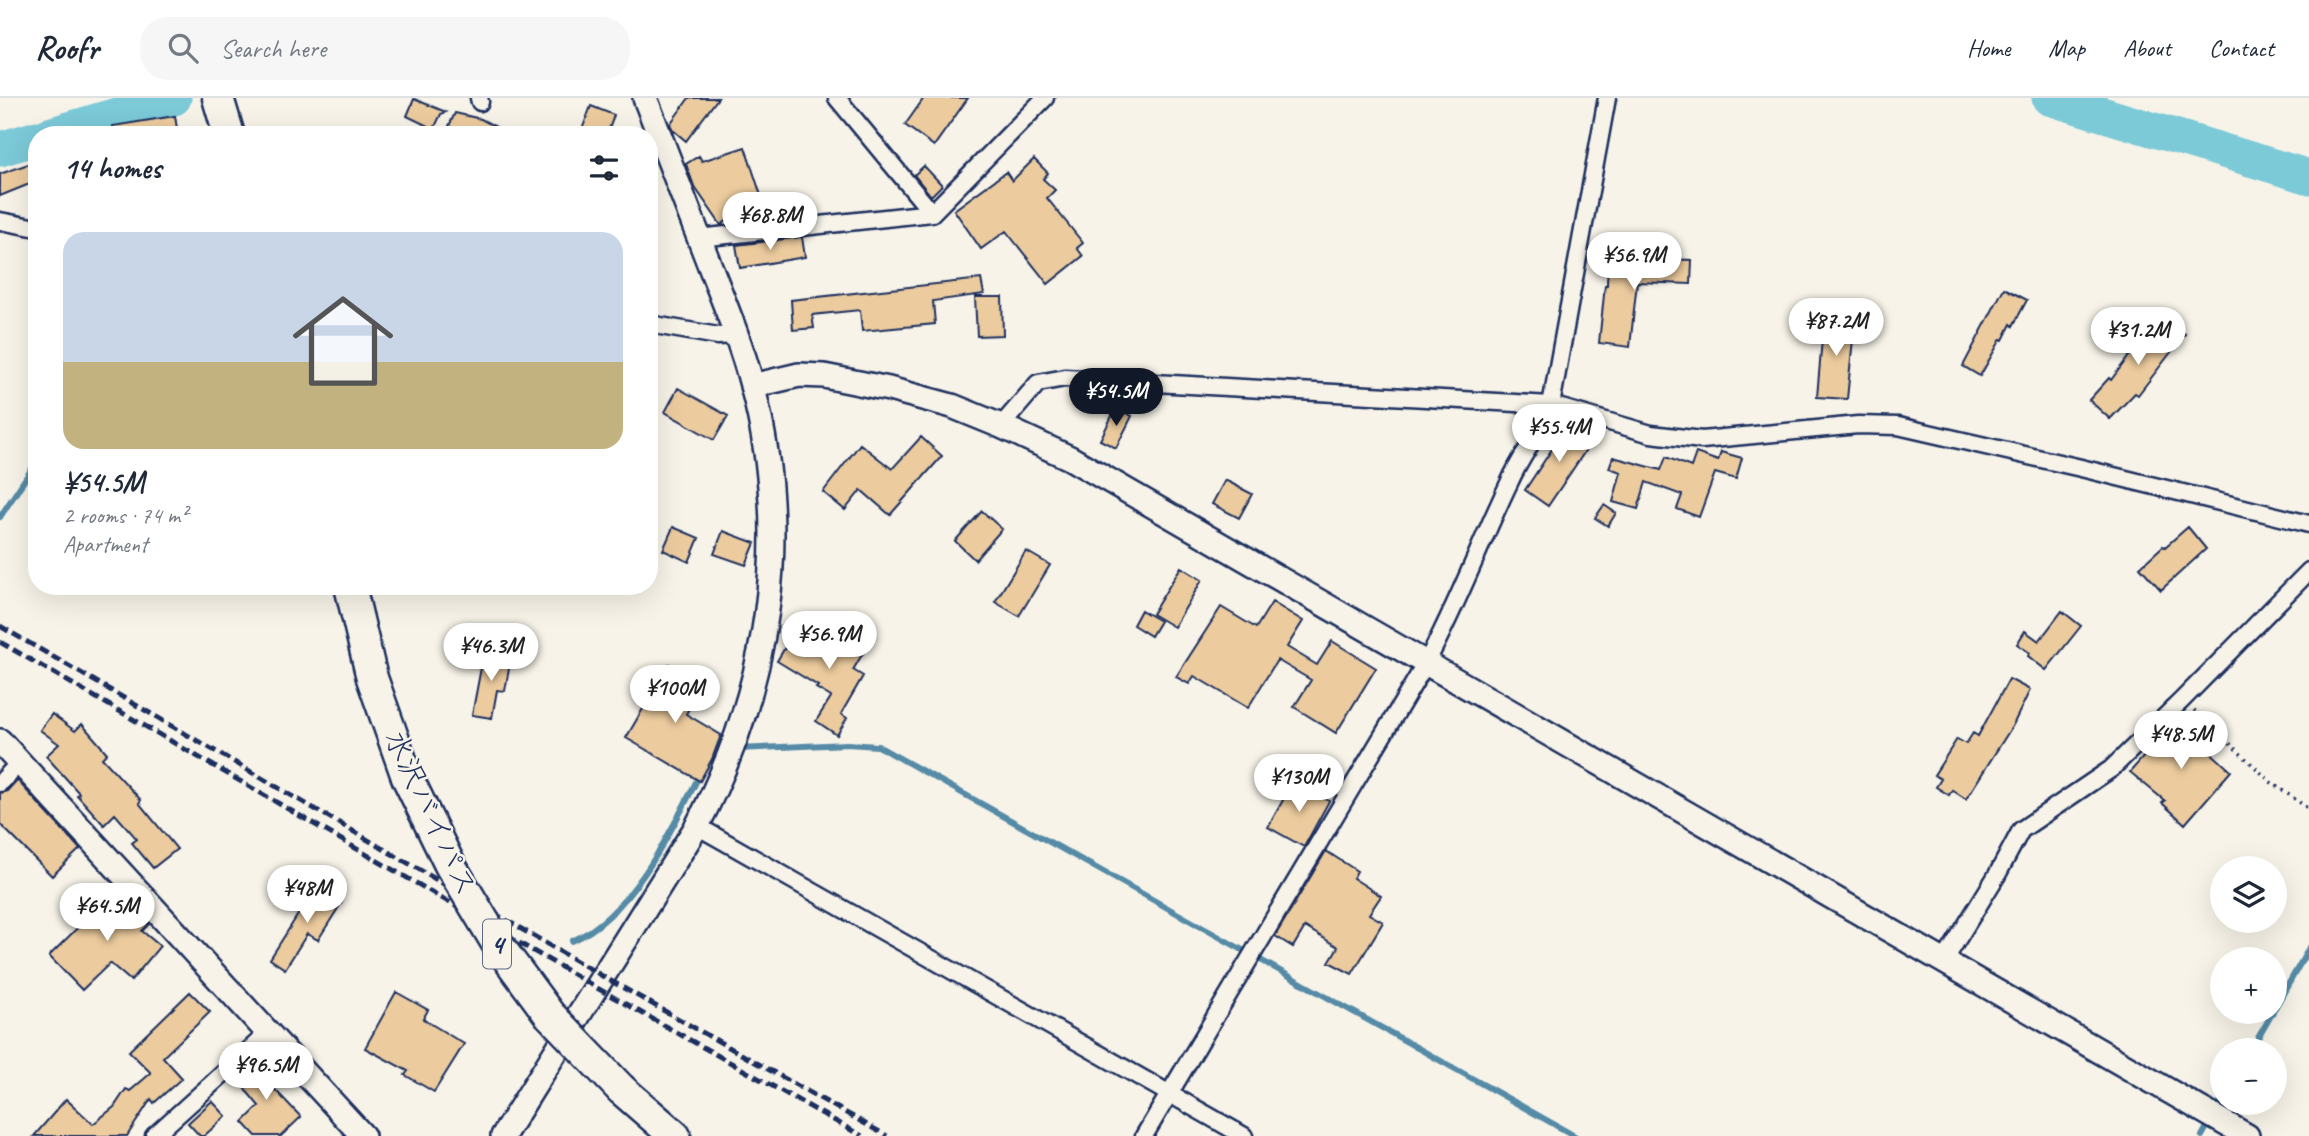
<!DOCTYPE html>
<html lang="en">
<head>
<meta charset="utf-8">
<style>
	:root { --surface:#fff; --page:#f6f6f7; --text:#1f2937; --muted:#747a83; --line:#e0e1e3; --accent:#111827 }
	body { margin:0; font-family:Caveat,"Klee One",sans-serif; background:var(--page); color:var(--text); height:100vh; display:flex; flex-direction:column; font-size:26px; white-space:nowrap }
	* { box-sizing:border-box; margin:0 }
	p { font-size:23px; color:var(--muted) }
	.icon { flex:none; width:38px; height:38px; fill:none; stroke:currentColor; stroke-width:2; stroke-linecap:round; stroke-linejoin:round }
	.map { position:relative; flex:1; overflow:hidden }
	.panel { position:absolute; left:28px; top:28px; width:630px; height:469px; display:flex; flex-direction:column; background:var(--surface); border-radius:28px; box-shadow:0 7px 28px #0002 }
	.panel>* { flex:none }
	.tools { position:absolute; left:2210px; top:758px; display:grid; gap:14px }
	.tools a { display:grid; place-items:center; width:77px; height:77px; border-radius:50%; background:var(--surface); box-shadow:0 7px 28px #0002; font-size:35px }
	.price { position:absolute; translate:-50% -60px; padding:0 16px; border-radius:24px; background:#fff; color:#222; font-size:23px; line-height:46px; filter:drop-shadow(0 2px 4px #0008) }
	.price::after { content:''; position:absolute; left:50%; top:42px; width:21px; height:16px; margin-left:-10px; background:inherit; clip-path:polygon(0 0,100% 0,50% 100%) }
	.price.selected { background:var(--accent); color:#fff }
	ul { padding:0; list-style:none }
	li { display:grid; align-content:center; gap:14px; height:371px; padding:0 35px }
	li+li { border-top:2px solid var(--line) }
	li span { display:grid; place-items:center; height:217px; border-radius:21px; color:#555 }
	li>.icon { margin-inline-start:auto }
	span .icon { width:126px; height:126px; fill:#fffc; stroke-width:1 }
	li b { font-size:30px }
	h2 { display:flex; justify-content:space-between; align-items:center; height:84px; padding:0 35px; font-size:30px }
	header { display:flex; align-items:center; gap:42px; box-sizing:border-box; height:98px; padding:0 35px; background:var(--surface); border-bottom:2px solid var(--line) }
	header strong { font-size:33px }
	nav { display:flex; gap:38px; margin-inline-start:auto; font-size:24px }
	.search { width:490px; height:63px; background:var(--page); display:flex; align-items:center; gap:18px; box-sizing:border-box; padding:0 24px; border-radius:28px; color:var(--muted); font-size:26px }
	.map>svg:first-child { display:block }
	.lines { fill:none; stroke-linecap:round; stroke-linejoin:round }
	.stream { stroke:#558ba7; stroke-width:6 }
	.river { stroke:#7bc9d8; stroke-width:35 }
	.building { fill:#eccb9e; stroke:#1b2f5e; stroke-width:2 }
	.street-casing { stroke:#1b2f5e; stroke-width:21 }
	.secondary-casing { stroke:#1b2f5e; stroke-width:28 }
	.highway-casing { stroke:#1b2f5e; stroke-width:35 }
	.path { stroke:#1b2f5e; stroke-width:3.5; stroke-dasharray:2 5; stroke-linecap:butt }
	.street { stroke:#f7f3e8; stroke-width:16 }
	.secondary { stroke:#f7f3e8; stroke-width:23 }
	.highway { stroke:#f7f3e8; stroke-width:30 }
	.rail { stroke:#1b2f5e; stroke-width:5; stroke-dasharray:10 5; stroke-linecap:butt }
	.highway-bridge-casing { stroke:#1b2f5e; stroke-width:35; stroke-linecap:butt }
	.highway-bridge { stroke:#f7f3e8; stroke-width:30 }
	.labels { text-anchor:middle; stroke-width:5; stroke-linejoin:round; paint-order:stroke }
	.shield { fill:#f7f3e8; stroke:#5d6a87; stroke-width:2 }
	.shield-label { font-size:28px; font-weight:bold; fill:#1b2f5e }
	.street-label { font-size:30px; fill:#1b2f5e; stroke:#f7f3e8 }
</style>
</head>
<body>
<header>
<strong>Roofr</strong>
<div class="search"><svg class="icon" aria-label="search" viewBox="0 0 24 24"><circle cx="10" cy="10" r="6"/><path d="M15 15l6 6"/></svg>Search here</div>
<nav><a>Home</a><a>Map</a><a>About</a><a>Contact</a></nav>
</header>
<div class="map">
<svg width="2309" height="1038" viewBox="0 0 2309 1038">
	<rect width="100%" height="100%" fill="#f7f3e8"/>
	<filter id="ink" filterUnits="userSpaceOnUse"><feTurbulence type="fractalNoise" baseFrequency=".0143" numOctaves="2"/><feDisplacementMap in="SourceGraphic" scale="14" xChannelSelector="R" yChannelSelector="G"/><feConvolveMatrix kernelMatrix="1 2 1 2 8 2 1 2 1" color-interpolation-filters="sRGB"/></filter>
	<g filter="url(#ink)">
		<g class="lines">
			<path class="stream" d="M 0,419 L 37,363
				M 737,651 L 847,646 L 878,648 L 1575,1038
				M 572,843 C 631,818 672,732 700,676
				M 2275,910 L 2309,850
				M 2251,952 L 2273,914
				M 2202,1038 L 2222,1002"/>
			<path class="river" d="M 2049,0 L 2309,79
				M 49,37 L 174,0
				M 0,51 L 37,40"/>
		</g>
		<path class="building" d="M 689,0 L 718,0 L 686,43 L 673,32 L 670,26 Z
			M 924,0 L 968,0 L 934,48 L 905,27 Z
			M 414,1 L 446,14 L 441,16 L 434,31 L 407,18 Z
			M 591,8 L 614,17 L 607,37 L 580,37 Z
			M 455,15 L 481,21 L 511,37 L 466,37 L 449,28 Z
			M 175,18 L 178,37 L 113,37 L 113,28 Z
			M 745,49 L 769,122 L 733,126 L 732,119 L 721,127 L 694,88 L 686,66 L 699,58 L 702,63 Z
			M 1034,61 L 1048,75 L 1043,81 L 1055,92 L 1047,100 L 1083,145 L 1077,150 L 1083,158 L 1048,186 L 1006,133 L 981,151 L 954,112 L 1006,74 L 1012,83 Z
			M 37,63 L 37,83 L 0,98 L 0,76 Z
			M 924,68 L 942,87 L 931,98 L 914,77 Z
			M 802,139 L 805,159 L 740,170 L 736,147 Z
			M 1608,159 L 1692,162 L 1691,186 L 1637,184 L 1630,249 L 1599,245 L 1605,187 L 1607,187 Z
			M 981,181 L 984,196 L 933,203 L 935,226 L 862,233 L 860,212 L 812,217 L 814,230 L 793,232 L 791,202 Z
			M 2004,190 L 2027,202 L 2013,228 L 2011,226 L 2003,242 L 2001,241 L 1980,278 L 1963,268 Z
			M 975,199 L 1002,199 L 1003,237 L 977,238 Z
			M 2160,217 L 2185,236 L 2138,297 L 2135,295 L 2110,321 L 2089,302 L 2109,280 L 2111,282 Z
			M 1824,218 L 1855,221 L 1847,301 L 1817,299 Z
			M 678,290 L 728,318 L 714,342 L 665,314 Z
			M 1116,310 L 1132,318 L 1116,350 L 1100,342 Z
			M 1570,324 L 1594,340 L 1548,408 L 1525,392 Z
			M 921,339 L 942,358 L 890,417 L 861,392 L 845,412 L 823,394 L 860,346 L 892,371 Z
			M 1721,354 L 1742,360 L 1736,381 L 1715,375 L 1699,419 L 1677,411 L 1682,397 L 1646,384 L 1638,411 L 1613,404 L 1621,374 L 1609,370 L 1613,359 L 1661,372 L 1666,359 L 1691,369 L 1696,355 L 1718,363 Z
			M 1225,382 L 1252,396 L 1239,420 L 1212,406 Z
			M 1604,407 L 1616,415 L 1608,428 L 1595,420 Z
			M 982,413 L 1002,431 L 975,462 L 955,443 Z
			M 673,429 L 699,440 L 689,464 L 663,452 Z
			M 2188,429 L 2206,451 L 2161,492 L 2140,469 L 2163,448 L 2165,449 Z
			M 723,433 L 755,445 L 746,467 L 714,456 Z
			M 1026,453 L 1050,467 L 1019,518 L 995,504 Z
			M 1181,469 L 1202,482 L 1174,529 L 1152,516 Z
			M 1272,504 L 1303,523 L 1287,549 L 1317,567 L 1332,543 L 1376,570 L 1336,635 L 1294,609 L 1311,582 L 1277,562 L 1248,610 L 1194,578 L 1189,586 L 1176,579 L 1221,509 L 1256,530 Z
			M 1141,512 L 1160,523 L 1151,538 L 1133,527 Z
			M 2062,513 L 2081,528 L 2046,572 L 2028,558 L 2030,555 L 2017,546 L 2025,533 L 2039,543 Z
			M 833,530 L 848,537 L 851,532 L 870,543 L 853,572 L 863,578 L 841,616 L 847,620 L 837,637 L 816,623 L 831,599 L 816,590 L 818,588 L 777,563 L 792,538 L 813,551 L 816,546 L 822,549 Z
			M 484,554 L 511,559 L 505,593 L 497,592 L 492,620 L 472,617 Z
			M 669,566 L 703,585 L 686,616 L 721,637 L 712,661 L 700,683 L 626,640 Z
			M 2009,581 L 2030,592 L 2013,627 L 1966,701 L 1952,692 L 1949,697 L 1936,689 L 1941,681 L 1934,677 L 1957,641 L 1966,646 L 1973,635 L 1978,638 Z
			M 52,616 L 75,633 L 82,626 L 107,655 L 102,660 L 141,702 L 139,705 L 177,751 L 153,770 L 132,745 L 137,741 L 115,716 L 104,727 L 77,697 L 79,695 L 46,658 L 59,646 L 40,632 Z
			M 2187,619 L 2201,634 L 2195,640 L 2231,673 L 2185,726 L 2162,705 L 2165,703 L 2130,674 L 2169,630 L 2173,633 Z
			M 17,682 L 80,751 L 52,778 L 0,726 L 0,695 L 7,693 Z
			M 1293,684 L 1329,703 L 1304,749 L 1268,729 Z
			M 1326,753 L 1357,773 L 1353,780 L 1381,798 L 1369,816 L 1383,824 L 1352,876 L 1329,864 L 1338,849 L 1305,829 L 1293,849 L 1275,838 Z
			M 316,788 L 342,804 L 318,842 L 307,836 L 285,871 L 270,861 Z
			M 117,791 L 149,826 L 142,833 L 160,848 L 131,883 L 110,865 L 82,892 L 49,858 Z
			M 190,894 L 210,914 L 163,959 L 182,980 L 154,1005 L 151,1001 L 127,1038 L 34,1038 L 66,1001 L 93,1026 L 114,1009 L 126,991 L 130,993 L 151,975 L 129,953 Z
			M 396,894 L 428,912 L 423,921 L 464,946 L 434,994 L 405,977 L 408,973 L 365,950 Z
			M 259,957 L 273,973 L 264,980 L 301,1019 L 281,1038 L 256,1038 L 243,1024 L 259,1008 L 235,979 Z
			M 212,1003 L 226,1018 L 204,1038 L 200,1038 L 188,1025 Z"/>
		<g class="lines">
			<defs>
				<path id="street" d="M 479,0 L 480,4
					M 837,0 L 932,115
					M 0,123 L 37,130
					M 699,140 L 932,115 L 1045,0
					M 649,226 L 718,238 L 736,237
					M 1001,328 L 1038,285 L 1065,280 L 1551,307 L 1651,336 L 1702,342 L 1858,327 L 1898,328 L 2081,370 L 2309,426
					M 0,685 L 20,664
					M 697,728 L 1244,1038
					M 1944,863 L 1997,777 L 2021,732 L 2111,671 L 2182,602 L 2309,473
					M 154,1038 L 268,935
					M 1144,1038 L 1426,565 C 1458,506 1481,443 1510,383 C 1522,356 1541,334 1551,307 L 1607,0"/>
				<path id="secondary" d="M 752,288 L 799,277 L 824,278 L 889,291 L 952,308 L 1001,328 L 1070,360 L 2247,1038
					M 0,643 L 363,1038
					M 503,1038 L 697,728 C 769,590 793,439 752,287 C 741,245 724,204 708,163 C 687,108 666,54 645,0"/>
				<path id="highway" d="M 218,0 L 229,37
					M 350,488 L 372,580 L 407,679
					M 621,991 L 675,1038"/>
			</defs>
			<use href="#street" class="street-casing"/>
			<use href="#secondary" class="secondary-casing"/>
			<use href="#highway" class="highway-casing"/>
			<path class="path" d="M 2194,612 L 2272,685 L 2309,711"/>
			<use href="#street" class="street"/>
			<use href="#secondary" class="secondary"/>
			<use href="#highway" class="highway"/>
			<path class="rail" d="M 0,528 L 604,879 L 887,1038
				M 0,544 L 597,890 L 862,1038"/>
			<defs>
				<path id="highway-bridge" d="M 407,679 L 450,767 L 498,847 L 549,916 L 621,991"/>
			</defs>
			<use href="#highway-bridge" class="highway-bridge-casing"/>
			<use href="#highway-bridge" class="highway-bridge"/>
		</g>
	</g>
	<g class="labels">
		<rect class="shield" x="483" y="821.5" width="28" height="49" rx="5"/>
		<g class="shield-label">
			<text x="497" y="856">4</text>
		</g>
		<g class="street-label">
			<text transform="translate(431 715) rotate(65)" y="10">水沢バイパス</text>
		</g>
	</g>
</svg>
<div class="tools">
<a><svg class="icon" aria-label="layers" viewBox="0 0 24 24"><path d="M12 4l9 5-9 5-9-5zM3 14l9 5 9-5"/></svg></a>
<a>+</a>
<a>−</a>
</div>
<b class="price" style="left:770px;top:154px">¥68.8M</b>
<b class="price" style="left:1634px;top:194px">¥56.9M</b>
<b class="price" style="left:1836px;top:260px">¥87.2M</b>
<b class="price" style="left:2138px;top:269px">¥31.2M</b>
<b class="price selected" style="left:1116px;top:330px">¥54.5M</b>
<b class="price" style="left:1559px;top:366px">¥55.4M</b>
<b class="price" style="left:829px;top:573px">¥56.9M</b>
<b class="price" style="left:491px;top:585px">¥46.3M</b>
<b class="price" style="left:675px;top:627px">¥100M</b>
<b class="price" style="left:2181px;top:673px">¥48.5M</b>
<b class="price" style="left:1299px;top:716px">¥130M</b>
<b class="price" style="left:307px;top:827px">¥48M</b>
<b class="price" style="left:107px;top:845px">¥64.5M</b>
<b class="price" style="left:266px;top:1004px">¥96.5M</b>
<section class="panel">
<h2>14 homes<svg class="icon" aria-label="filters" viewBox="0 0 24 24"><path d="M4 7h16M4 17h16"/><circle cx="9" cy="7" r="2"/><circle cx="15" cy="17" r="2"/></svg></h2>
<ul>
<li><span style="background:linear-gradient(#c9d6e8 60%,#c2b280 0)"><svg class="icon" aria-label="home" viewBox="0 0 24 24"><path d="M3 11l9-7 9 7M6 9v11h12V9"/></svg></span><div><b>¥54.5M</b><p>2 rooms · 74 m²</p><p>Apartment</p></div></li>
</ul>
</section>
</div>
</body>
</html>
